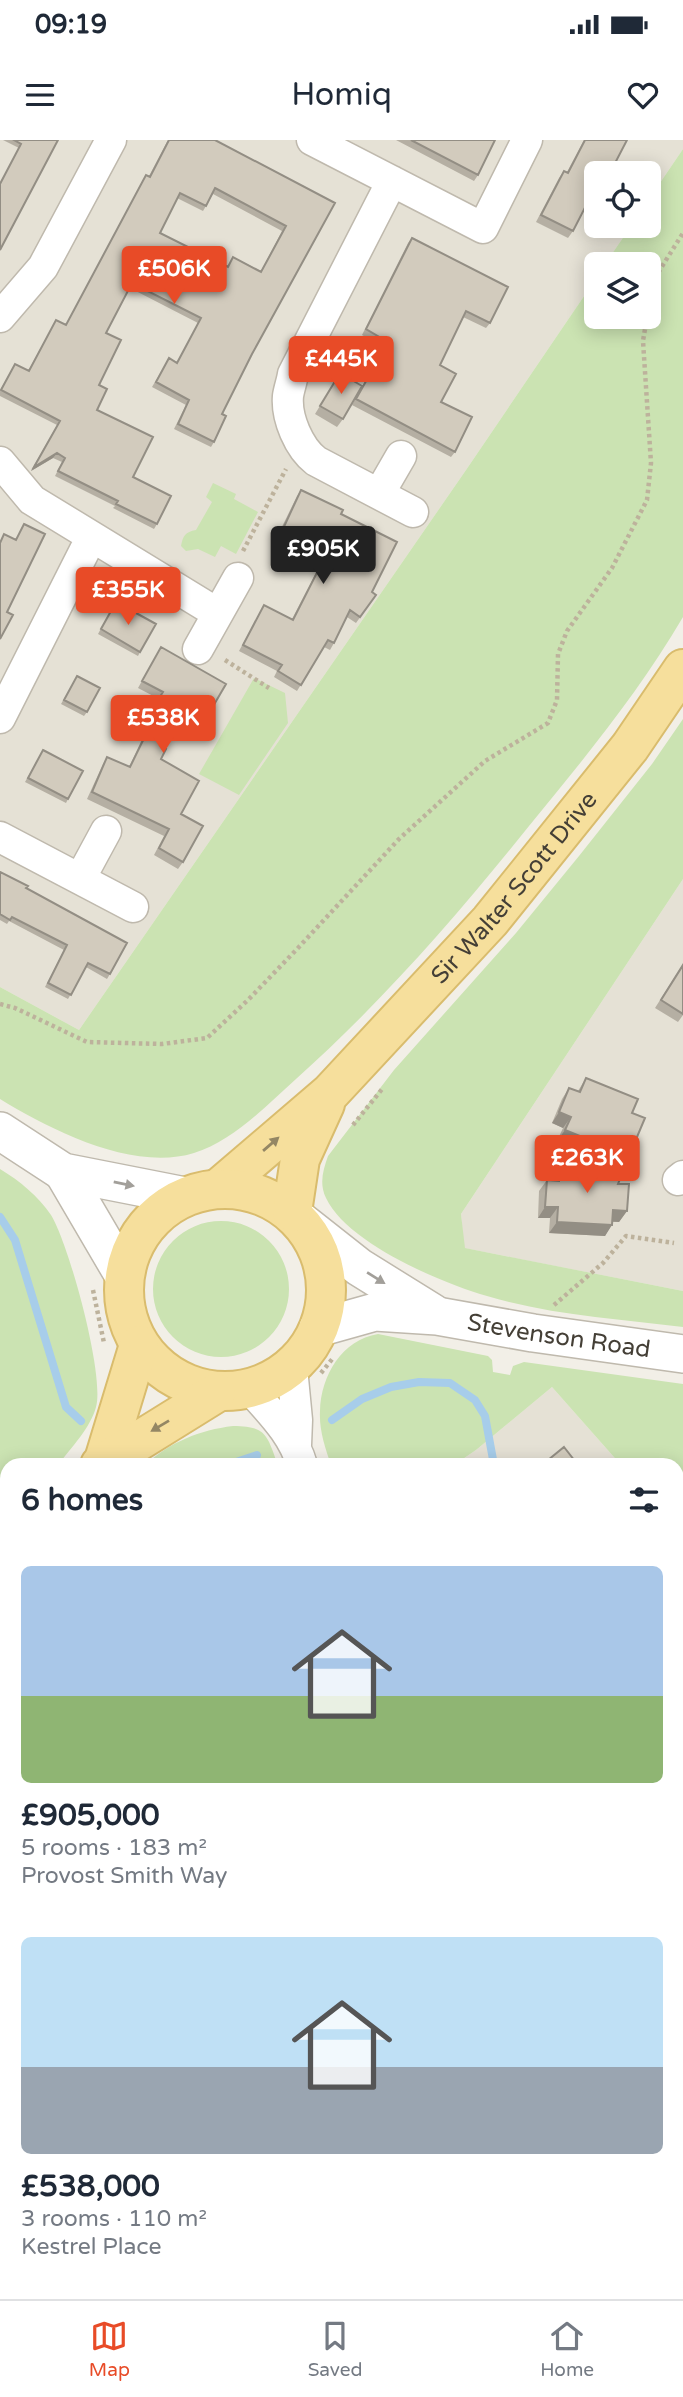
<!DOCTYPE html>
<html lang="en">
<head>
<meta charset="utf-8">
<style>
	:root { --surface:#fff; --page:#f2f2f3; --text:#1f2937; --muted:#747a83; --line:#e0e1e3; --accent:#e84b27 }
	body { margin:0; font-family:"Varela Round",sans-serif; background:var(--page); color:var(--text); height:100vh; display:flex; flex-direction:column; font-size:26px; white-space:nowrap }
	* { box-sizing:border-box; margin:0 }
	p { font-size:23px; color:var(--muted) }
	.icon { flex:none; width:38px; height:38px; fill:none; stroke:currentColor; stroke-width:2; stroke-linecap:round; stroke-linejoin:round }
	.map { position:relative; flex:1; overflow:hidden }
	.drawer { position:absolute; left:0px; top:1318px; width:684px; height:842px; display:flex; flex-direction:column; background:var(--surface); border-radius:21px 21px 0 0; box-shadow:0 4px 18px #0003 }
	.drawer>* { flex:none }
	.controls { position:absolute; left:584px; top:21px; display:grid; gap:14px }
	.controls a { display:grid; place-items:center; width:77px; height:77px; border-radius:10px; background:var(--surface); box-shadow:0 4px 18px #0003; font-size:35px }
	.price { position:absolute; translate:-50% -60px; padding:0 16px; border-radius:7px; background:var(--accent); color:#fff; font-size:23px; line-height:46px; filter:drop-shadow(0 2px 4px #0008) }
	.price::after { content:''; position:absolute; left:50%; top:42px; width:21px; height:16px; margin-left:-10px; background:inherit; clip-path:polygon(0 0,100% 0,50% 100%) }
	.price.active { background:#222; color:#fff }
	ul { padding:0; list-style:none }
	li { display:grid; align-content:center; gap:14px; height:371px; padding:0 21px }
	li span { display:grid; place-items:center; height:217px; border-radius:10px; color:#555 }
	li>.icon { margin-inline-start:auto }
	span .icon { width:126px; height:126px; fill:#fffc; stroke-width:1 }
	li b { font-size:30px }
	h2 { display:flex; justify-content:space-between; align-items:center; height:84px; padding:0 21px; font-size:30px }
	.status { display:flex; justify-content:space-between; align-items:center; height:49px; padding:0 35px; background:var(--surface); direction:ltr }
	.status svg { height:19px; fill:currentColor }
	header { display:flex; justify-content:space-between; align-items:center; height:91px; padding:0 21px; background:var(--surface); font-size:32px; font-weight:600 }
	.tab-bar { display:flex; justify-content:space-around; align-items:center; height:98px; border-top:2px solid var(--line); background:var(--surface); font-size:19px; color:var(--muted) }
	.tab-bar a { display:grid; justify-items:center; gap:4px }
	.tab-bar .active { color:var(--accent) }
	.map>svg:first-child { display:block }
	.residential { fill:#e5e1d5 }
	.green { fill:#cbe3b2 }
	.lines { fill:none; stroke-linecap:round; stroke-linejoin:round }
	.stream { stroke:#a7cdea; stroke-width:8 }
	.minor-casing { stroke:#bfb9ad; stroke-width:33 }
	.tertiary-casing { stroke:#bfb9ad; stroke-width:40 }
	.primary-casing { stroke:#d9bc6d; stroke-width:42 }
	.path { stroke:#bdb29c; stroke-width:4.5; stroke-dasharray:3.5 3.5; stroke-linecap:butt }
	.minor { stroke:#fff; stroke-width:30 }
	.tertiary { stroke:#fff; stroke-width:37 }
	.primary { stroke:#f6df9c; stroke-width:38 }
	.wall { fill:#b5afa3; fill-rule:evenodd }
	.shaded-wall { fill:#938e84 }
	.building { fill:#d2cbbd; stroke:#938e84; stroke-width:2; fill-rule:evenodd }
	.oneway { fill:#948764 }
	.oneway2 { fill:#a29f9a }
	.labels { text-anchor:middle; stroke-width:5; stroke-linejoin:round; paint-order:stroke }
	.street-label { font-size:24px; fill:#443f36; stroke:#fff }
</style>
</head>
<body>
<div class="status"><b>09:19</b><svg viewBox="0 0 49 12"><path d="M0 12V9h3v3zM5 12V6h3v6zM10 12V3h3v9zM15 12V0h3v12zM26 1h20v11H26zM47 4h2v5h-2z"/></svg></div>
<header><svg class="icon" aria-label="menu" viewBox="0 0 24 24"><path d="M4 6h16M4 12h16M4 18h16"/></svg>Homiq<svg class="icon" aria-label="heart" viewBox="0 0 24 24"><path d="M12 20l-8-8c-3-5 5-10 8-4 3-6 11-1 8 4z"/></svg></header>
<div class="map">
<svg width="683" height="2159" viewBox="0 0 683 2159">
	<rect width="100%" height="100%" fill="#f2efe7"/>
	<path class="residential" d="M 0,0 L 683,0 L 683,9 L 649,59 L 649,33 L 597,33 L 597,86 L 631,86 L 605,124 L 597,124 L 597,137 L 466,330 L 79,890 L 0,847 Z
		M 683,739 L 683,1151 L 464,1108 L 461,1074 Z
		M 552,1247 L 621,1325 L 454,1325 L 476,1310 Z
		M 677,1387 L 683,1394 L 683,2159 L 54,2159 L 59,2152 L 677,2152 Z"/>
	<path class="green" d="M 683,9 L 683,477 C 639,552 584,619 529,686 C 457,776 382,862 296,939 C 266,966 233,1001 194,1013 C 133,1032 51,990 0,959 L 0,847 L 79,890 L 466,330 L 597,137 L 597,177 L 649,177 L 649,124 L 605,124 L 631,86 L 649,86 L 649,59 Z
		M 213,343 L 236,354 L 234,359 L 258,372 L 236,414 L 221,406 L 215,417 L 198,409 L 186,411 L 181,406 C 183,396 185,392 196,390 L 212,362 L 206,357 Z
		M 254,538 L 285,553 L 288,583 L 239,655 L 199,634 Z
		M 683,579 L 683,739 L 461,1074 L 465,1108 L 683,1151 L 683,1187 C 618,1179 550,1175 487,1156 C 441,1143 347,1103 326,1058 C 319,1044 323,1030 328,1016 L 394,930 L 516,793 L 579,716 L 652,624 Z
		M 0,1029 C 20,1041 38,1056 51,1075 C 69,1104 105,1236 96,1267 C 91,1287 71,1308 58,1325 L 7,1325 L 7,1387 L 0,1394 Z
		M153 1149a68 68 0 1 1 136 0a68 68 0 1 1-136 0Z
		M 378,1194 L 488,1216 L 492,1220 L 493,1232 L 510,1235 L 513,1226 L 524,1222 L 683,1244 L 683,1394 L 677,1387 L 677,1325 L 621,1325 L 552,1247 L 476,1310 L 454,1325 L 331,1325 C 325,1307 319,1290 320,1271 C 321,1235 342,1200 378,1194 Z
		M 233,1286 C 267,1286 267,1296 278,1325 L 145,1325 C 170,1302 200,1290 233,1286 Z
		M 7,1472 L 7,2152 L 59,2153 L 54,2159 L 0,2159 L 0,1479 Z"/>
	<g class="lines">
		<path class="stream" d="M 0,1077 L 15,1100 L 66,1267 L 81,1281
			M 332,1280 L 362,1259 L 391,1247 L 419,1242 L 450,1243 L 475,1260 L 485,1276 L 494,1325
			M 227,1325 L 257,1315
			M 677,1581 L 683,1589"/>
		<defs>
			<path id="minor" d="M 312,0 L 483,88 L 527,0
				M 392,41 L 293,234 C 292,241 289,249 288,256 C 286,278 299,308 316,321 L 413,372
				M 0,177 L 43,127 L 111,0
				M 0,322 L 32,360 L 217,473
				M 379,354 L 401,316
				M 198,509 L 238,438
				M 0,578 L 91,398
				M 0,697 L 133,767
				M 80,739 L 106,691
				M 678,1040 L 683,1036
				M 292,1228 L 297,1280 L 296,1305
				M 251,1250 C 272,1274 293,1294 302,1325
				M 583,2152 L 589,2159
				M 255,2159 L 262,2152"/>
			<g id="tertiary">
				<path d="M 0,991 L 63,1032 L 185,1056"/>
				<path d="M 63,1032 L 124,1136"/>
				<path d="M 302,1082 L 359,1127 L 433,1173"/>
				<path id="s1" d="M 318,1188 L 375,1172 L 437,1176 L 533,1193 L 683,1214"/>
			</g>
			<g id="primary">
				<path id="s2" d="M 219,1048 L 330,953 L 490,781 L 630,607 L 683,529"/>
				<circle cx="225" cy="1150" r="101"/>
				<path d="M 292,1072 L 300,1019 L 325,964"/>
				<path d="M 104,1320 L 139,1205"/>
				<path d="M 100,1325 L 216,1253"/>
				<path d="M 0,1434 L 7,1426"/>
			</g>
		</defs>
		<use href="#minor" class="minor-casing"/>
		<use href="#tertiary" class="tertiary-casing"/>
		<use href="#primary" class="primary-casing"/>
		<path class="path" d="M 649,166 L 656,136 L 683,93
			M 243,411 L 286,329
			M 225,520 L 269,548
			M 0,864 L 15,868 L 87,902 L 162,904 L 207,898 L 248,860 L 298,808 L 399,699 L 485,621 L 548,583 L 557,560 L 558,514 L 567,491 L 612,428 L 647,360 L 651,323 L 643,201 L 647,177
			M 353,985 L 383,948
			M 93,1150 L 104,1203
			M 554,1165 L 603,1123 L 626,1096 L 674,1103
			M 321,1233 L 333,1218
			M 0,1479 L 7,1471"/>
		<use href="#minor" class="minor"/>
		<use href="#tertiary" class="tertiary"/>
		<use href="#primary" class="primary"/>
	</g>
	<path class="wall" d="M 3,0 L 58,0 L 0,110 L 0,43 L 19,8 Z
		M 168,0 L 215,0 L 335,63 L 252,214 L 222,274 L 214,302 L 211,307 L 174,289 L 186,265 L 152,247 L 169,218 L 177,222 L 198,183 L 130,148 L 106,193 L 97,270 L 133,337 L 157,384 L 154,389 L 113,368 L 115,366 L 55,336 L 62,322 L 53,318 L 31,331 L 57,285 L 0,256 L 0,250 L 15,224 L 28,231 L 56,180 L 66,185 L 143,40 L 146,35 L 149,36 ZM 213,54 L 282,91 L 261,131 L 233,117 L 228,126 L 160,93 L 177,58 L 203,71 Z
		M 396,0 L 495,0 L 478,35 L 474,41 Z
		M 584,0 L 627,0 L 597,33 L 597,61 L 590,58 L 573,91 L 568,98 L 536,82 L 559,38 L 564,31 L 567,32 Z
		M 412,98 L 490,183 L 486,188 L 463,177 L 440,225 L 441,262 L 455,312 L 451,317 L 352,265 L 384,207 L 362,195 L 408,103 Z
		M 340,233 L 343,279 L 337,287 L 315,274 Z
		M 301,350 L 341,374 L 372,452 L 376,455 L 356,483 L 347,477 L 334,503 L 330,510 L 324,507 L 297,551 L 274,537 L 277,531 L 239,511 L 264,465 L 292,479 L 323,419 L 277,397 L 297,356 Z
		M 113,466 L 140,512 L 138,516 L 98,494 Z
		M 161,507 L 208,575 L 203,582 L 183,570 L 161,606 L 161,619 L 181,674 L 183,722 L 178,729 L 154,715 L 164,696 L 87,659 L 103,624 L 107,617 L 129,627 L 146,591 L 141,587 L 159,559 L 138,548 Z
		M 77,536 L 87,572 L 84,576 L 61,564 Z
		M 43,610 L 68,659 L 66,663 L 25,642 Z
		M 0,732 L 26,748 L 110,834 L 107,839 L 86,827 L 68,859 L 45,847 L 64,810 L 9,781 L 7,784 L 0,780 Z
		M 683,824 L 683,875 L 678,882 L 655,868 Z
		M 586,938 L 632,973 L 621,1027 L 557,1001 L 563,988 L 552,983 L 562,959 L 569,948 L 578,951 Z
		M 560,1025 L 618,1044 L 627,1071 L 619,1082 L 613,1082 L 605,1096 L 549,1093 L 550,1078 L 538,1078 L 539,1051 L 547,1040 L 552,1040 L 552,1036 Z
		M 683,1501 L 683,1530 L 677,1528 L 677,1513 Z
		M 126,2152 L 183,2152 L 177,2159 L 125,2159 L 128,2155 Z
		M 430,2152 L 519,2153 L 515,2159 L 432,2159 L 428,2155 Z
		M 666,2152 L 677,2152 L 683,2159 L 665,2159 L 668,2155 Z"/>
	<path class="shaded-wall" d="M 57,313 L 53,318 L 31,331 L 34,327 Z
		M 559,972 L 571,977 L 563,988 L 552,983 Z
		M 565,990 L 629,1016 L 621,1027 L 557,1001 Z
		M 545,1067 L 558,1067 L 550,1078 L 538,1078 Z
		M 613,1070 L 627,1071 L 619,1082 L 606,1081 Z
		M 557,1082 L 612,1085 L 605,1096 L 549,1093 Z
		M 180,2152 L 183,2152 L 177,2159 L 173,2159 Z"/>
	<path class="building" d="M 14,0 L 58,0 L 0,110 L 0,44 L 21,4 Z
		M 169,0 L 215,0 L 335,63 L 252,214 L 222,274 L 226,276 L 214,302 L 178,284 L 189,260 L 156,242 L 169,218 L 177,223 L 201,178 L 132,143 L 106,193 L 121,200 L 99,245 L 107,249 L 97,270 L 153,297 L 133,337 L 171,356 L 157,384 L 116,364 L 118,361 L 58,331 L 65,318 L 57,313 L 34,327 L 60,281 L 1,250 L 15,224 L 29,231 L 56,180 L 66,185 L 146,35 L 150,37 ZM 215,48 L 286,86 L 261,132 L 233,117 L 228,127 L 160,93 L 180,53 L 206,66 Z
		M 411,0 L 495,0 L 478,35 Z
		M 585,0 L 627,0 L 613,27 L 625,33 L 597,33 L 597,51 L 594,50 L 573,91 L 541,75 L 564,31 L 568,33 Z
		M 412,98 L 508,147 L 490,183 L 466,171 L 440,225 L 456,234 L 441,262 L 472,277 L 455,312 L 356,259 L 388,202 L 366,189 Z
		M 340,233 L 362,246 L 343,279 L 320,266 Z
		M 301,350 L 343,370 L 341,374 L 397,402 L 372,452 L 376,455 L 360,477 L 350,470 L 334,503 L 328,500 L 301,545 L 278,531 L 282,525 L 243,505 L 264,465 L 293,480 L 327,413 L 282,391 Z
		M 24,384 L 45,394 L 7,472 L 13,475 L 0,499 L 0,403 L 4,394 L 16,400 Z
		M 116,462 L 156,484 L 140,512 L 101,489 Z
		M 161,507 L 226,544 L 208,575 L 187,563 L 161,606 L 166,609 L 161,619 L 199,641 L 181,674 L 203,686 L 183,722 L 159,708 L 169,689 L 92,652 L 107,617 L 130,627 L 151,584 L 145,580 L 163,552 L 142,541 Z
		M 77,536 L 100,548 L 87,572 L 64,560 Z
		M 43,610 L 83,631 L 68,659 L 28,638 Z
		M 0,732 L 28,746 L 26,748 L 127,803 L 110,834 L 88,823 L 71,855 L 48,843 L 67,805 L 12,777 L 10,780 L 0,774 Z
		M 683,825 L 683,874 L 661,860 Z
		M 586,938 L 638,959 L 632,973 L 645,978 L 629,1016 L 565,990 L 571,977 L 559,972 L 569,948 L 580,952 Z
		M 560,1025 L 624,1029 L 618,1044 L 629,1044 L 627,1071 L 613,1070 L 612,1085 L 557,1082 L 558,1067 L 545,1067 L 547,1040 L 559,1041 Z
		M 564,1307 L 578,1325 L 542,1325 Z
		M 683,1504 L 683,1521 L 677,1519 Z
		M 683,1877 L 683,1942 L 678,1946 L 677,1882 Z
		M 679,2091 L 683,2098 L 683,2159 L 679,2159 L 675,2152 L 677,2152 L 677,2092 Z
		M 134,2152 L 180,2152 L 173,2159 L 140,2159 Z
		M 445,2152 L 519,2152 L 519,2153 L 513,2159 L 441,2159 L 446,2154 Z"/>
	<defs><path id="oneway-solid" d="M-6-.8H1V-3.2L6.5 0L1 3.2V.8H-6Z" transform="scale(1.75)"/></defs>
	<g class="oneway">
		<use href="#oneway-solid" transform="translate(271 1004) rotate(-41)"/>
		<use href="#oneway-solid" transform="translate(160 1286) rotate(149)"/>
	</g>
	<g class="oneway2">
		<use href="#oneway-solid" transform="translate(124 1044) rotate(12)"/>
		<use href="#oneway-solid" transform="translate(376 1138) rotate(32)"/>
	</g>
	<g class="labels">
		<g class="street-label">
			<text dy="8" stroke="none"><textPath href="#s2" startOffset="422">Sir Walter Scott Drive</textPath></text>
			<text dy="8" stroke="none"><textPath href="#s1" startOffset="245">Stevenson Road</textPath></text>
		</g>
	</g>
</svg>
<div class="controls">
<a><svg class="icon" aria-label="locate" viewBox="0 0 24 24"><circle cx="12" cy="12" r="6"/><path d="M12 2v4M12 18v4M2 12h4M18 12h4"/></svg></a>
<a><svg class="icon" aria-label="layers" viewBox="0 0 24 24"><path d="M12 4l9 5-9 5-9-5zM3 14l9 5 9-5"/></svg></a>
</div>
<b class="price" style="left:174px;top:166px">£506K</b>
<b class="price" style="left:341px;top:256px">£445K</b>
<b class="price active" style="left:323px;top:446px">£905K</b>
<b class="price" style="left:128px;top:487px">£355K</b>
<b class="price" style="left:163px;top:615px">£538K</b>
<b class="price" style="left:587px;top:1055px">£263K</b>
<section class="drawer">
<h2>6 homes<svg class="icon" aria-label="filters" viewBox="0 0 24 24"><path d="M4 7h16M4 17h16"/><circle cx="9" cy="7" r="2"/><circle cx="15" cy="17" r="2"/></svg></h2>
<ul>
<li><span style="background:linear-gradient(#a9c7e8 60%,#8fb573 0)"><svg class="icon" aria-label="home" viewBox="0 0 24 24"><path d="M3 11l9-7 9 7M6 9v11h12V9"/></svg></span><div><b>£905,000</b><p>5 rooms · 183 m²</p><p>Provost Smith Way</p></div></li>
<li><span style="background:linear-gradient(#bfe0f5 60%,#9aa5b1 0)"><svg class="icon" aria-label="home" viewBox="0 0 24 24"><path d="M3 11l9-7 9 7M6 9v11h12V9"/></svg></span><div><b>£538,000</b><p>3 rooms · 110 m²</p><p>Kestrel Place</p></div></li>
</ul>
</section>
</div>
<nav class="tab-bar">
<a class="active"><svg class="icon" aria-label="map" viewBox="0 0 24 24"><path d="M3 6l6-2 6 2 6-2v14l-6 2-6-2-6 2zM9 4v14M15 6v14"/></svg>Map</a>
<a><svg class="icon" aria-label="saved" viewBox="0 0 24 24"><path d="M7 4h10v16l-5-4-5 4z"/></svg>Saved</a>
<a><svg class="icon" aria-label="home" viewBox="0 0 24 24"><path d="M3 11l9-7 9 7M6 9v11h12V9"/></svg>Home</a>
</nav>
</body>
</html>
